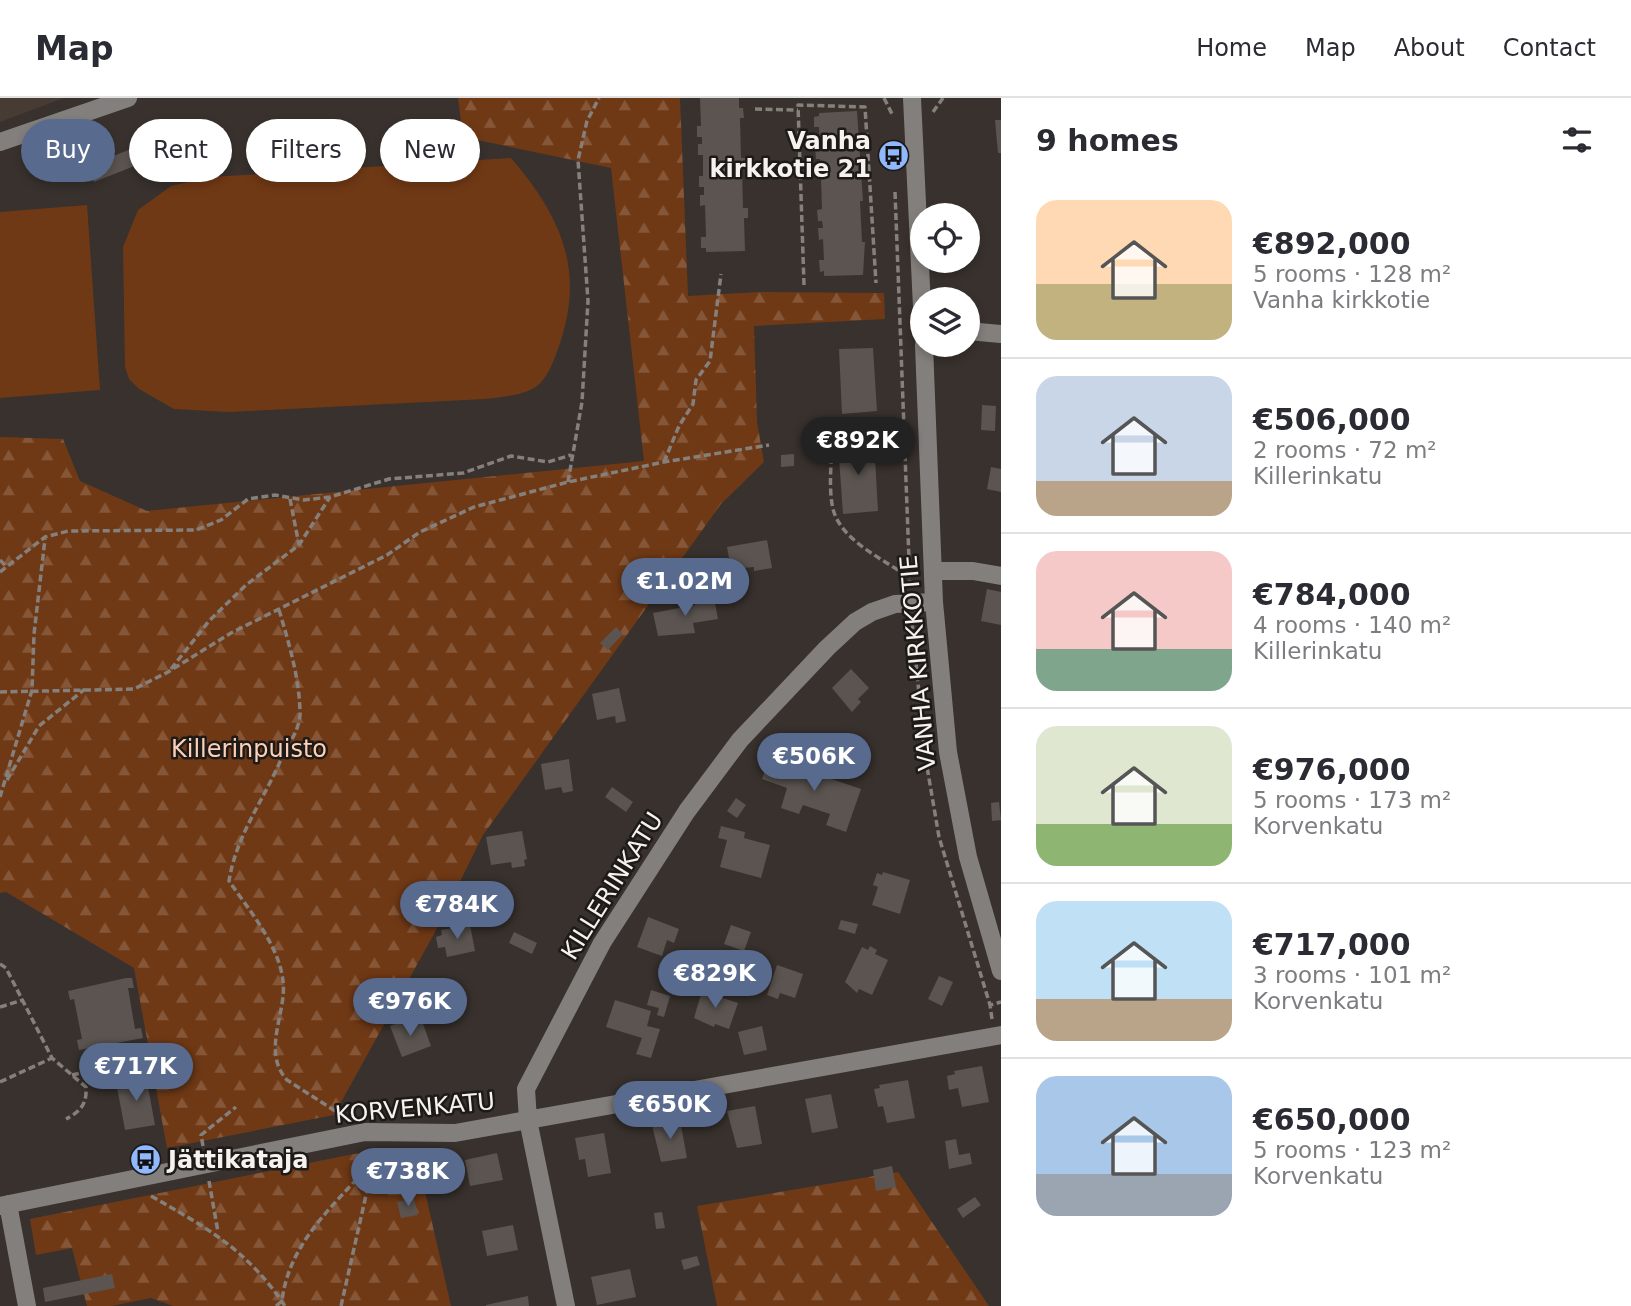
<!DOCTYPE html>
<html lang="en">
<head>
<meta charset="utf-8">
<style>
	:root { --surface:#fff; --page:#f7f7f7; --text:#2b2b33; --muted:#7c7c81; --line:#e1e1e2; --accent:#586a8e }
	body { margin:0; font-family:"DejaVu Sans",sans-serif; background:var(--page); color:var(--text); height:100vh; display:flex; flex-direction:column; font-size:26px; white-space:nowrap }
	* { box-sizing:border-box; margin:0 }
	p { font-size:23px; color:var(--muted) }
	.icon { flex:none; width:38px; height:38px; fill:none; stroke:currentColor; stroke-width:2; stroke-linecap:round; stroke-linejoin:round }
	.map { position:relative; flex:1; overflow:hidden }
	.drawer { display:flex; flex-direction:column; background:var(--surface); width:630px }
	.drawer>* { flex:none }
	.guide { position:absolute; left:21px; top:21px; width:665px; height:63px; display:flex; gap:14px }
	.buttons { position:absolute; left:910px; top:105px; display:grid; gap:14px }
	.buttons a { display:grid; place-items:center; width:70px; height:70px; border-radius:50%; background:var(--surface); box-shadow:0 4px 10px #0003; font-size:35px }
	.price { position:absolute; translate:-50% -60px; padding:0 16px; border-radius:24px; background:var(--accent); color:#fff; font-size:23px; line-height:46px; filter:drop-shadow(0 2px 4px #0008) }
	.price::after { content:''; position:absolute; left:50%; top:42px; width:21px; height:16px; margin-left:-10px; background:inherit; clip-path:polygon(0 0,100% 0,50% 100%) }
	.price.current { background:#222; color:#fff }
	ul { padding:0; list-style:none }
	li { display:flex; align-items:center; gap:21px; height:175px; padding:0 35px }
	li+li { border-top:2px solid var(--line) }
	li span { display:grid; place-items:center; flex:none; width:196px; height:140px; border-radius:21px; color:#555 }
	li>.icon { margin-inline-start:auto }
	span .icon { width:84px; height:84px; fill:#fffc; stroke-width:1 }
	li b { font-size:30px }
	h2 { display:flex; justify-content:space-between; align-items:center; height:84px; padding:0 35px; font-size:30px }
	.tag { padding:0 24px; border-radius:32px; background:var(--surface); box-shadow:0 4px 10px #0003; font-size:24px; line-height:63px }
	.tag.current { background:var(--accent); color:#fff }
	header { display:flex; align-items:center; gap:42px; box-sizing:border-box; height:98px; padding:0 35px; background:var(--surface); border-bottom:2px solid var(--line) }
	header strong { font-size:33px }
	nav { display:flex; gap:38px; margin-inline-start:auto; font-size:24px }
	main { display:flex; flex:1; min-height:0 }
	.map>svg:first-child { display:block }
	.built { fill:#473b34 }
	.forest { fill:url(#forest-firs) }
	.pitch { fill:#703915 }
	.building { fill:#5b5450 }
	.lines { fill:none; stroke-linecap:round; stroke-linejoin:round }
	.path { stroke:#85807c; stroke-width:3.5; stroke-dasharray:7 3.5; stroke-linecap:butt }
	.minor { stroke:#837f7d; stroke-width:18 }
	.labels { text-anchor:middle; stroke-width:5; stroke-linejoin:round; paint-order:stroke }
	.poi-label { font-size:24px; font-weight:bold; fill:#f6f2ef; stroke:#1d1a18; text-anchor:end }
	.street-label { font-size:24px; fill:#f6f2ef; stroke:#1d1a18 }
	.park-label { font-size:24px; fill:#fdd1b9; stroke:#1d1a18 }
</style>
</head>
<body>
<header>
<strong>Map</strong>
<nav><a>Home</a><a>Map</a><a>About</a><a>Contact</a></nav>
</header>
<main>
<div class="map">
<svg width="1001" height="1208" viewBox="0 0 1001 1208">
	<defs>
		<pattern id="forest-firs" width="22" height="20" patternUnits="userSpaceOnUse" patternTransform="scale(1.75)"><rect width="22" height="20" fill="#703915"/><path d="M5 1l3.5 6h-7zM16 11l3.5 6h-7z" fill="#855637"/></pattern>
	</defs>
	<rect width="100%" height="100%" fill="#38312d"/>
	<path class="built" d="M 0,0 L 64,0 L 0,24 Z"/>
	<path class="forest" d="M 458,0 L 680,0 L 688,198 L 759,194 L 884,195 L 885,221 L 754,228 L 757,324 L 764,364 L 721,406 L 483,737 L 435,834 L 334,1017 L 167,1050 L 134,870 L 6,794 L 0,795 L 0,339 L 63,341 L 80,383 L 147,413 L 644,363 L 611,70 L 463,39 Z
		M 369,1053 L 416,1054 L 451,1208 L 173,1208 L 151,1200 L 111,1208 L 87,1208 L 72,1150 L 36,1157 L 30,1121 Z
		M 898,1074 L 989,1208 L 717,1208 L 697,1108 Z"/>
	<path class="pitch" d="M 511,60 C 558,115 585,168 561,242 C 544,293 538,295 485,301 L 229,314 L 174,311 L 139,291 L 129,281 L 125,269 L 123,149 L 138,112 L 171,88 L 211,79 Z
		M 87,107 L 100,292 L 0,300 L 0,114 Z"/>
	<path class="building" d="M 700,0 L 739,0 L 739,10 L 743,10 L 744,20 L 740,20 L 741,60 L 746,60 L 746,70 L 742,70 L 743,110 L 748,110 L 748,120 L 744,120 L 745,153 L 706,154 L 706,150 L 701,150 L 701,139 L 706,139 L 705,107 L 700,108 L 700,97 L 704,97 L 704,89 L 699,89 L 699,78 L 703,78 L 703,57 L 698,57 L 698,46 L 702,46 L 702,39 L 697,39 L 697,28 L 701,28 Z
		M 857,13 L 863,103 L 860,103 L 862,144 L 865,144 L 863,177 L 824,178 L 824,173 L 820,174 L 819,162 L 824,162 L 823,141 L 819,142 L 818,130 L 823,130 L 822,123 L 818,123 L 817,112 L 822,111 L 821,80 L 816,80 L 816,69 L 820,68 L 820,61 L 816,61 L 815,50 L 820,50 L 819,29 L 814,29 L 814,19 L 819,18 L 819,15 Z
		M 995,22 L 1001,22 L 1001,55 L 998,55 Z
		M 131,51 L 137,67 L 94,84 L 88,68 Z
		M 873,250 L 877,313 L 842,316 L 839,251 Z
		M 982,307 L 996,308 L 995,333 L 981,332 Z
		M 874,343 L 878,413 L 843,416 L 838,346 Z
		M 794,356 L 794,368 L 781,369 L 781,357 Z
		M 991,369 L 1001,371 L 1001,394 L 987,391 Z
		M 767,442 L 772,470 L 754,473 L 754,469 L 731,471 L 727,449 Z
		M 987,491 L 1001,494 L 1001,527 L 981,523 Z
		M 714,499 L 718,521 L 693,525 L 695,535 L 658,538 L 653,515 L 695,507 L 695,503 Z
		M 616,529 L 623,536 L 608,552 L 600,545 Z
		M 851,571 L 869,590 L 858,601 L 861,604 L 852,614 L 832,590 Z
		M 619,590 L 626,623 L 616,625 L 615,618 L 597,622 L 592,596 Z
		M 769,660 L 861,691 L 846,734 L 826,727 L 830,716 L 803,707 L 799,716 L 781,710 L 787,690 L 762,681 Z
		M 569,661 L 573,693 L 563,695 L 561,689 L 545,692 L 541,666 Z
		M 612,689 L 633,704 L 626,714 L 605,699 Z
		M 736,700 L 746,707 L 737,720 L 727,713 Z
		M 999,704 L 1001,722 L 992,723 L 991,705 Z
		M 721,728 L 745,734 L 744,740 L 770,747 L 761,780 L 720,769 L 727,742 L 718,740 Z
		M 522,733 L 527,761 L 524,762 L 525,768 L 512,770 L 511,764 L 491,767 L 486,739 Z
		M 883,774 L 910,782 L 900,816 L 872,807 L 878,789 L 873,787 L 877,775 L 882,777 Z
		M 648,819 L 679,831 L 674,845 L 667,842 L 662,858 L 637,849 Z
		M 841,822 L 858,826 L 855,836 L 838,831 Z
		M 470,827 L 475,853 L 447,859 L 445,849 L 438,850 L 436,839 L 442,837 L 441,832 Z
		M 731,827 L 751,834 L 744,853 L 724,846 Z
		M 514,834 L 537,845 L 532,856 L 509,845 Z
		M 870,848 L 877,852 L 875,856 L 888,862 L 872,897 L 859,891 L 857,895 L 845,884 L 862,849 L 868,852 Z
		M 777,867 L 803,876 L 795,900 L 780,895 L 778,901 L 767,897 Z
		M 939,878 L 953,884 L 942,908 L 928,901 Z
		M 126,880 L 132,880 L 134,890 L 128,890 L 135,931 L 141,930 L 143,940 L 79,952 L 77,942 L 82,941 L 74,901 L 70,902 L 68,893 Z
		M 651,892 L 670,898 L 664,919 L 657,917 L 659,910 L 647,907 Z
		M 702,893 L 738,905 L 729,931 L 715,926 L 714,929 L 694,920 Z
		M 615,902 L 651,913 L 647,928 L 660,931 L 651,960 L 636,956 L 642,940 L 606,929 Z
		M 403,923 L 405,930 L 422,923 L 431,948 L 402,959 L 390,928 Z
		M 762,928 L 767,952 L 744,957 L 738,934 Z
		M 982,968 L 989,1004 L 962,1009 L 958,990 L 949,992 L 947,978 L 955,976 L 954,973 Z
		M 146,978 L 155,1027 L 125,1032 L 116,984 Z
		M 908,982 L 915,1020 L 887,1025 L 883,1008 L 878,1009 L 874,991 L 880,990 L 879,987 Z
		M 831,996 L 838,1030 L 812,1035 L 805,1001 Z
		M 755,1008 L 762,1046 L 737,1050 L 727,1013 Z
		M 680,1022 L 687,1060 L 661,1064 L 652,1027 Z
		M 604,1035 L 611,1075 L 588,1079 L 585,1061 L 579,1062 L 575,1040 Z
		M 956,1041 L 959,1057 L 970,1055 L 972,1066 L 949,1071 L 945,1043 Z
		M 497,1055 L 503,1082 L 470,1088 L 465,1062 Z
		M 892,1068 L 896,1089 L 876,1093 L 873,1072 Z
		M 975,1099 L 981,1107 L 963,1120 L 957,1111 Z
		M 414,1100 L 418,1117 L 401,1120 L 397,1104 Z
		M 662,1114 L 665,1130 L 656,1131 L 654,1115 Z
		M 513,1127 L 518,1152 L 487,1158 L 482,1133 Z
		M 697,1158 L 700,1167 L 684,1172 L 681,1162 Z
		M 630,1171 L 636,1199 L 597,1207 L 591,1179 Z
		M 112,1176 L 115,1190 L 45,1204 L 43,1190 Z
		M 528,1198 L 529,1208 L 486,1208 L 486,1207 Z"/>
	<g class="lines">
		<path class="path" d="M 884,0 L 892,16
			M 755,11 L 798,12
			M 933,14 L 943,0
			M 895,94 L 910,488
			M 804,187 L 798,7 L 865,9 L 876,185
			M 832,338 C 832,361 828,389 833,411 C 841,443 885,462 910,480
			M 664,364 L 679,328 L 693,306 L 696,282 L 710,263 L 721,176
			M 568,384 L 582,304 L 588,203 L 578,62 L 587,23 L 599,0
			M 290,401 L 299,447
			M 0,462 L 6,468
			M 0,474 L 45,439 L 68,433 L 196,432 L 221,422 L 248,401 L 275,397 L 304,402 L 330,399 L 389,381 L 463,375 L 511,358 L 548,364 L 571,357
			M 279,512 C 289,545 300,582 300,617 C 299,634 285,651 279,666 C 261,706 236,739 229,783 C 249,812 279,847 283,883 C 287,915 261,953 287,982 L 343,1018
			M 912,524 L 925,657 L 939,739 L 990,907
			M 171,571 L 209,523 L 246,487 L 299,447 L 330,399
			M 0,594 L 134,591 L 168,574 L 231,535 L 387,457 L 420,434 L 474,409 L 568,384 L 664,364 L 769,347
			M 7,682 L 39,628 L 85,591
			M 0,699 L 32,592 L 34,536 L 45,441
			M 0,866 L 6,870 L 52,960 L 86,989 C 87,1006 81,1013 66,1021
			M 0,909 L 23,902
			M 992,921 L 990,907 L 1001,904
			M 72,977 L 155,959
			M 0,984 L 52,960
			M 203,1048 L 201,1037 L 236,1009
			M 209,1083 L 218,1134
			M 151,1098 C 209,1131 247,1152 285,1208
			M 276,1208 L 282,1203 C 289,1143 336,1106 374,1062
			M 341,1208 L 376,1053"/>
		<path class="minor" d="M 912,0 L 922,209
			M 0,44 L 128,0
			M 968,233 L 1001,236
			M 924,247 L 934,504 L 948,654 L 968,759 L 1001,873
			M 934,473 L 973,473 L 1001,478
			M 8,1106 L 27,1208
			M 0,1108 L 365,1034 L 455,1035 L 1001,937
			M 566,1208 L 528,1022 L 526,991 L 602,845 L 687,713 L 740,642 L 827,550 L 855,524 L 872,514 L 895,506 L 934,504"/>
	</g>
	<defs>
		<symbol id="bus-disc" viewBox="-11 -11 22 22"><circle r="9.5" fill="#8fb8fd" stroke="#1d1a18"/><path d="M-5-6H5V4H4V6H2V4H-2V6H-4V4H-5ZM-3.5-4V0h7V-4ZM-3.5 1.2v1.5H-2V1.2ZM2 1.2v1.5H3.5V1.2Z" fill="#111"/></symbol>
	</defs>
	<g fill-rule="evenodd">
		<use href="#bus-disc" x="876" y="40" width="35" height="35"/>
		<use href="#bus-disc" x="128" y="1044" width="35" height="35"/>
	</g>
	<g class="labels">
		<g class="poi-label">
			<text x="871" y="51">Vanha<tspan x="871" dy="28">kirkkotie 21</tspan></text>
			<text x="168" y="1070" text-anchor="start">Jättikataja</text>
		</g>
		<g class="street-label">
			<text transform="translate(918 565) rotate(-95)" y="8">VANHA KIRKKOTIE</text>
			<text transform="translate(612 788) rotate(-58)" y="8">KILLERINKATU</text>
			<text transform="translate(415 1010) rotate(-5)" y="8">KORVENKATU</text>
		</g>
		<g class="park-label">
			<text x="249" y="659">Killerinpuisto</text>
		</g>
	</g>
</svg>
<div class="buttons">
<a><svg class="icon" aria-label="locate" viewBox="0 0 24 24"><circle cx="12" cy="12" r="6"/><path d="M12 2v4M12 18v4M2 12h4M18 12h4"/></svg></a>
<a><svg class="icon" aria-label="layers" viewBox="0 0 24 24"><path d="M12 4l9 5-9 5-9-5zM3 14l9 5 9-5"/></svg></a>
</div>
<b class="price current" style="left:858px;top:379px">€892K</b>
<b class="price" style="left:685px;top:520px">€1.02M</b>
<b class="price" style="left:814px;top:695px">€506K</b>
<b class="price" style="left:457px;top:843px">€784K</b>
<b class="price" style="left:715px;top:912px">€829K</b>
<b class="price" style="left:410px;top:940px">€976K</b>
<b class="price" style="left:136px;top:1005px">€717K</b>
<b class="price" style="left:670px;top:1043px">€650K</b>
<b class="price" style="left:408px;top:1110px">€738K</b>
<div class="guide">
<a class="tag current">Buy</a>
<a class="tag">Rent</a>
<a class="tag">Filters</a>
<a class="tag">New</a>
</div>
</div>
<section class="drawer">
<h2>9 homes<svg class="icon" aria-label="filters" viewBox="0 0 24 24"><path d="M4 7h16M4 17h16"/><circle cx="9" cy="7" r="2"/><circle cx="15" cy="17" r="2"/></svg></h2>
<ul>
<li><span style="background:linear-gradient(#ffd9b3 60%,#c2b280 0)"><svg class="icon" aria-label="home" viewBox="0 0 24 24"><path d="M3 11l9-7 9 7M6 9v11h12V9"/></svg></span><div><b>€892,000</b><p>5 rooms · 128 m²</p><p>Vanha kirkkotie</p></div></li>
<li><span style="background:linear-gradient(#c9d6e8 75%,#b9a48a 0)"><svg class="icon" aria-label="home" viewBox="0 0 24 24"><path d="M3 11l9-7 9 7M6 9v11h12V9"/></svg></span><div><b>€506,000</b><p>2 rooms · 72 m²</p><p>Killerinkatu</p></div></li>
<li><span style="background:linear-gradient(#f6c9c9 70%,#7fa58c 0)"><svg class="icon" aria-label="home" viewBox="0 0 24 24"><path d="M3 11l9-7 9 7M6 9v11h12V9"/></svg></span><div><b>€784,000</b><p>4 rooms · 140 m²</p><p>Killerinkatu</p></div></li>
<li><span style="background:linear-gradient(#dfe7d0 70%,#8fb573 0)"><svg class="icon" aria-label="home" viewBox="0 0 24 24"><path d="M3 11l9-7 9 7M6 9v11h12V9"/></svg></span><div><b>€976,000</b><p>5 rooms · 173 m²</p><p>Korvenkatu</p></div></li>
<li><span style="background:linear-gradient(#bfe0f5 70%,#b9a48a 0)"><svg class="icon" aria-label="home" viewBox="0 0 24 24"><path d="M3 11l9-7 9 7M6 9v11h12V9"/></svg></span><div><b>€717,000</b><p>3 rooms · 101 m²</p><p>Korvenkatu</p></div></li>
<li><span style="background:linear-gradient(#a9c7e8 70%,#9aa5b1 0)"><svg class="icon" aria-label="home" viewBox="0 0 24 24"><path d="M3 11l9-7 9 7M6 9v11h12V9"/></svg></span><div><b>€650,000</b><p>5 rooms · 123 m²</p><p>Korvenkatu</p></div></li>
</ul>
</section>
</main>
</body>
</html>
